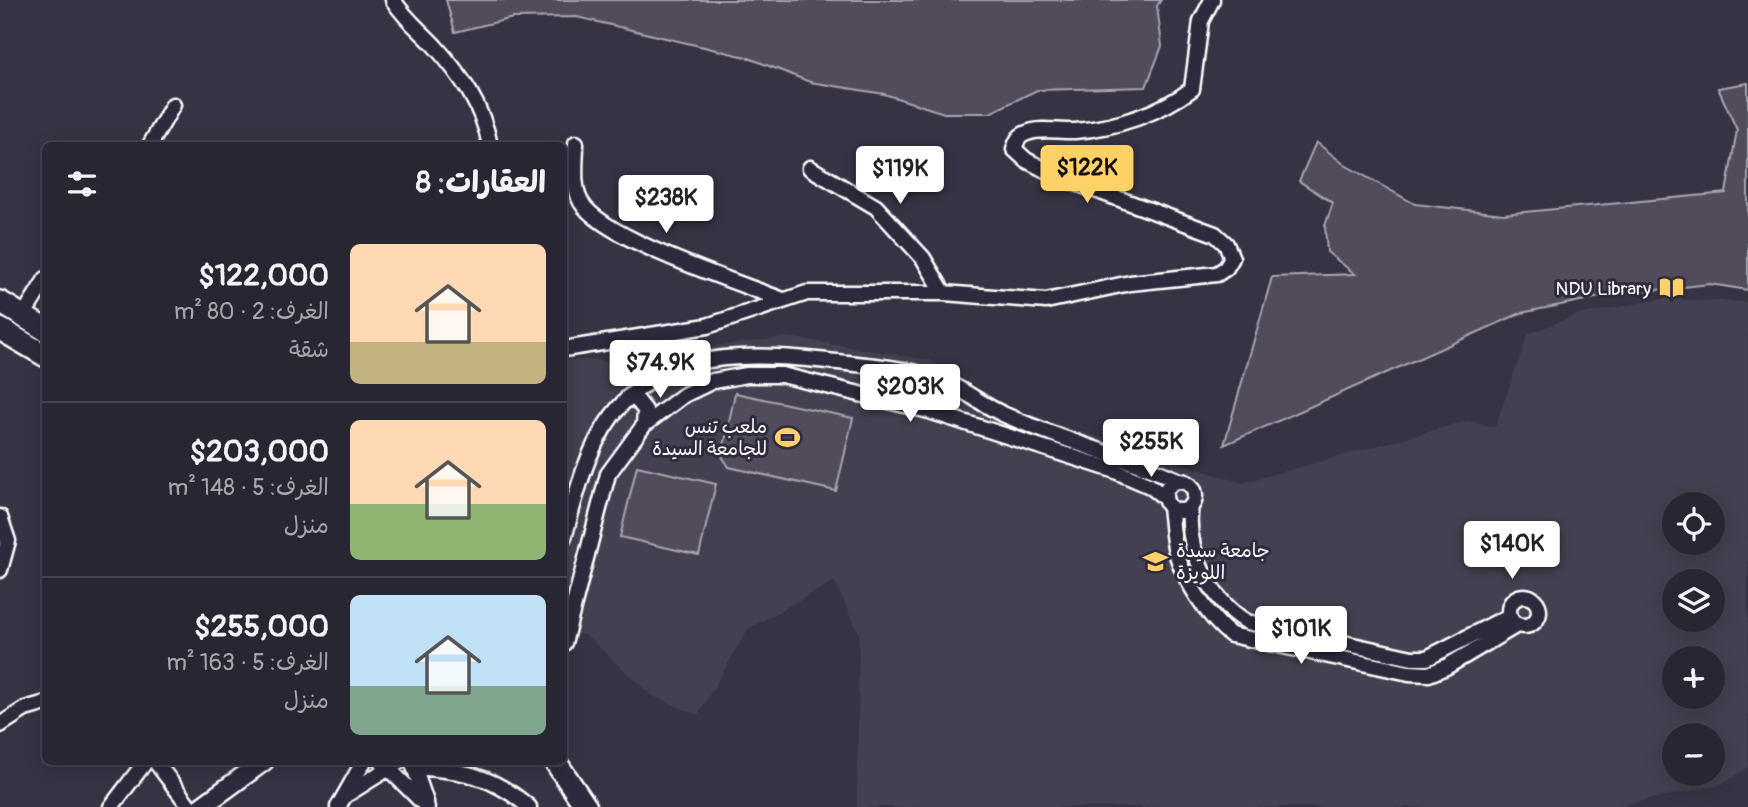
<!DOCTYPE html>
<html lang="ar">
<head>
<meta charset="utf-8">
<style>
	:root { --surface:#292634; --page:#353240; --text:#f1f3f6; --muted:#a5a5ac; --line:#45434f; --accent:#ffd166 }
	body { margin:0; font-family:Pangolin,"Playpen Sans Arabic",sans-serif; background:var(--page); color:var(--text); direction:rtl; height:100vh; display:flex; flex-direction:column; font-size:26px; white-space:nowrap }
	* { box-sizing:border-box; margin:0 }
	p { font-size:23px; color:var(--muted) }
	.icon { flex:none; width:38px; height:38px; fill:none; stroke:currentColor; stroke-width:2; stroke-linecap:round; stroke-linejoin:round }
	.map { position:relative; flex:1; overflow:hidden; direction:ltr }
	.panel { position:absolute; left:42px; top:142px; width:525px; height:623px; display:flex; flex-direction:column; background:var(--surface); border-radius:10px; box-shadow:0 4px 18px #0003,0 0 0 2px var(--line); direction:rtl }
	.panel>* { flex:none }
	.buttons { position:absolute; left:1662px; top:492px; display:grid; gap:14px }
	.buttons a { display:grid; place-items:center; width:63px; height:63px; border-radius:50%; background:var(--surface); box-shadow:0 4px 18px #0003,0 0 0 2px var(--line); font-size:35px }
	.price { position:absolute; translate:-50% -60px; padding:0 16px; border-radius:7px; background:#fff; color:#222; font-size:23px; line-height:46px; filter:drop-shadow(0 2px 4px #0008) }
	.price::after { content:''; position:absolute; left:50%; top:42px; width:21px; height:16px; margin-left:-10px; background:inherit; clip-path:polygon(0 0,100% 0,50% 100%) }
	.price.active { background:var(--accent); color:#111 }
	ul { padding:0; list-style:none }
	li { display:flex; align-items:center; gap:21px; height:175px; padding:0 21px }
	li+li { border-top:2px solid var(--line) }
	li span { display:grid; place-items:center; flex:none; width:196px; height:140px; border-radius:10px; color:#555 }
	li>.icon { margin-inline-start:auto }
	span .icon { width:84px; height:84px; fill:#fffc; stroke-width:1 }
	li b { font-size:30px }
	h2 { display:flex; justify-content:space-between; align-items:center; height:84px; padding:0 21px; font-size:30px }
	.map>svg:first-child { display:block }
	.built { fill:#444051; fill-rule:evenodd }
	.green { fill:#514c5c; stroke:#a8a6ae; stroke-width:2 }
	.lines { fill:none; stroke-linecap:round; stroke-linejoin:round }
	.minor-casing { stroke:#fff; stroke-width:19 }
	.major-casing { stroke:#fff; stroke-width:23 }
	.highway-casing { stroke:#fff; stroke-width:26 }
	.minor { stroke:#2f2a3d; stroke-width:14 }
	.major { stroke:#2f2a3d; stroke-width:18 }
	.highway { stroke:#2f2a3d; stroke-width:21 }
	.labels { text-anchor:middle; stroke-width:6; stroke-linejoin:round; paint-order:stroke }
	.poi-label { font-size:19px; fill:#fff; stroke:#2f2a3d; text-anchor:end }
</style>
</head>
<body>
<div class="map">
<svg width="1748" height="807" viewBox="0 0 1748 807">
	<rect width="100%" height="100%" fill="#373345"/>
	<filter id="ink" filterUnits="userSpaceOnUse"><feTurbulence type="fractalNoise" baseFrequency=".0143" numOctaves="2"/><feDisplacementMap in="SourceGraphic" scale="14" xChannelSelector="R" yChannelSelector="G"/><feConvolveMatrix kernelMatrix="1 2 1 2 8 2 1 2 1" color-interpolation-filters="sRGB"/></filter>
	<g filter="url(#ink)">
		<path class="built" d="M 1661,299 L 1748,302 L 1748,767 L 1721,785 L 1609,807 L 857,807 L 859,633 L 834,581 L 748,629 L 698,715 L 651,695 L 587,636 L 564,630 L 564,360 L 606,361 L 788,337 L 930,360 L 993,400 L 1062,426 L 1242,483 L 1467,421 L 1495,427 L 1528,334 L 1577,315 ZM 1675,504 L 1713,504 L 1713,542 L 1675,542 ZM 1675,581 L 1713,581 L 1713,620 L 1675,620 ZM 1675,658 L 1713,658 L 1713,696 L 1675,696 ZM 1675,735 L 1713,735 L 1713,774 L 1675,774 Z"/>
		<path class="green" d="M 446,0 L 1161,0 L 1157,6 L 1162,46 L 1146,87 L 1037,90 L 990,113 L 944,113 L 884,94 L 810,82 L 746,57 L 577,17 L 513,18 L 455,32 Z
			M 1748,83 L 1748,290 L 1710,284 L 1610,295 L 1521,313 L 1224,445 L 1272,277 L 1355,274 L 1327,252 L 1325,226 L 1333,203 L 1299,181 L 1316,142 L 1345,165 L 1415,204 L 1503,214 L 1726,193 L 1737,130 L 1718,88 Z
			M 735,393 L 853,418 L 836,491 L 729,467 L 722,456 Z
			M 637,466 L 716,484 L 699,555 L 620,537 Z"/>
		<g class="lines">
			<defs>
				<path id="minor" d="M 393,0 C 407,21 418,28 434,45 C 461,75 482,105 490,145
					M 576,143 C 576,161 572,186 581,202 C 602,239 740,283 783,300
					M 150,145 L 173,105
					M 810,168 L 876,207 L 923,258 L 944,293
					M 23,316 L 46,279
					M 564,349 L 707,326 L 807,293 L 944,293 L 1046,301 L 1130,283 L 1217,274 L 1226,268 L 1232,258 L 1226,244 L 1215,234 L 1057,176 L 1026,160 L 1014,149 C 1017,141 1018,136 1027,133 C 1041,127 1060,132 1075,131 C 1116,128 1160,113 1192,89 L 1201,21 L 1212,0
					M 628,397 L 637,400 L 645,410 L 644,425
					M1165 496a15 15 0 1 1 30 0a15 15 0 1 1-30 0Z
					M 1191,506 C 1184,548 1210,600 1247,622 L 1412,658 L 1427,658 L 1509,616
					M 1170,508 C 1172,520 1172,534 1175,547 C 1180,574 1209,619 1231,635 L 1409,673 L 1429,674 L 1446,667 L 1517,625
					M 0,517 L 8,541 L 0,570
					M 564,538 C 577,492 588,440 622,404 C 678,343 772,355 847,363 C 877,366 906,369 935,378 C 961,386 981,405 1005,415 C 1062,440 1122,456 1178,480
					M1509 611a15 15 0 1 1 30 0a15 15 0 1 1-30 0Z
					M 564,643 L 608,474 L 644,425 L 684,395 L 713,381 L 747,375 L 782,375 L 929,411 L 1113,470 L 1150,486 L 1164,497
					M 0,725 L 25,709 L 46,703
					M 155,761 L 190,807
					M 381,761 L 427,807
					M 412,761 L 426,802
					M 414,767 C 461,770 492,775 529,807
					M 346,795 L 400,761
					M 111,807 L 146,761
					M 338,807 L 364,761"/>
				<path id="major" d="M 201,807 L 264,761"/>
				<path id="highway" d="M 0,302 L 46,330
					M 0,329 L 46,356
					M 555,761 L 586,807"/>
			</defs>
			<use href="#minor" class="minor-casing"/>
			<use href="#major" class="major-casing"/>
			<use href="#highway" class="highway-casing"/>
			<use href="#minor" class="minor"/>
			<use href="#major" class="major"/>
			<use href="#highway" class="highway"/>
		</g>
	</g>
	<defs>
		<symbol id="library-bare" viewBox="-9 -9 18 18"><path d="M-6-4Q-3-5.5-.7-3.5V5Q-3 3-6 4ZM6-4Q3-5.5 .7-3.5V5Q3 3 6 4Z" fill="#ffd166" stroke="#2f2a3d" stroke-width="2.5" paint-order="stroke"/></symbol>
		<symbol id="stadium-bare" viewBox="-9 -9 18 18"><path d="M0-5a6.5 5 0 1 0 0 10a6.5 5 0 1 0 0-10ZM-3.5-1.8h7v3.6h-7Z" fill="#ffd166" stroke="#2f2a3d" stroke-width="2.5" paint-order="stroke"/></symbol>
		<symbol id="university-bare" viewBox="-9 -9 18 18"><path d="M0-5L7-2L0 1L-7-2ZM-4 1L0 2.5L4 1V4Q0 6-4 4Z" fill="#ffd166" stroke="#2f2a3d" stroke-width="2.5" paint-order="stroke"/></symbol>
	</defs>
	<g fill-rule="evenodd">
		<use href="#library-bare" x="1654" y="270" width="35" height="35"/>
		<use href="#stadium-bare" x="770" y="420" width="35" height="35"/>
		<use href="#university-bare" x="1138" y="544" width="35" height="35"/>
	</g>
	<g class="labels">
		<g class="poi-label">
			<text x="1651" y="295">NDU Library</text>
			<text x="767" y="433">ملعب تنس<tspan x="767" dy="22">للجامعة السيدة</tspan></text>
			<text x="1176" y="557" text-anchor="start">جامعة سيدة<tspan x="1176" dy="22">اللويزة</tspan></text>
		</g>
	</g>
</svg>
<div class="buttons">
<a><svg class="icon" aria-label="locate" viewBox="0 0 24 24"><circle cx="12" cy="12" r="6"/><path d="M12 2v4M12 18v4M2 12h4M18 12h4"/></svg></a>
<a><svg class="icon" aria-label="layers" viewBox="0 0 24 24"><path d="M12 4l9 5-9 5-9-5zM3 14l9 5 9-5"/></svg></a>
<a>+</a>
<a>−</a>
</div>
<b class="price active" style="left:1087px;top:205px">$122K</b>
<b class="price" style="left:900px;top:206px">$119K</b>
<b class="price" style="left:666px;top:235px">$238K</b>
<b class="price" style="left:660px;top:400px">$74.9K</b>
<b class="price" style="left:910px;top:424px">$203K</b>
<b class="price" style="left:1151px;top:479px">$255K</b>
<b class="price" style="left:1512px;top:581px">$140K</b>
<b class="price" style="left:1301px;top:666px">$101K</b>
<section class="panel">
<h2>العقارات: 8<svg class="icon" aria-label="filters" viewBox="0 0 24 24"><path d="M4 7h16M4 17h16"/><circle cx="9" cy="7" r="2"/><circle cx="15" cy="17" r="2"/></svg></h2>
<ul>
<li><span style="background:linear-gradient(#ffd9b3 70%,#c2b280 0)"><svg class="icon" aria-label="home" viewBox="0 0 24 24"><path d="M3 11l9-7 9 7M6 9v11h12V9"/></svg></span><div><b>$122,000</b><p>الغرف: 2 · 80 m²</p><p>شقة</p></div></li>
<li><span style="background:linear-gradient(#ffd9b3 60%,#8fb573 0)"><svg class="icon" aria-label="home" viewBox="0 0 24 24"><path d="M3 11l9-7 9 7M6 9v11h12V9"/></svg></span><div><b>$203,000</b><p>الغرف: 5 · 148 m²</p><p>منزل</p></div></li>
<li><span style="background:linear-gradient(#bfe0f5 65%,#7fa58c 0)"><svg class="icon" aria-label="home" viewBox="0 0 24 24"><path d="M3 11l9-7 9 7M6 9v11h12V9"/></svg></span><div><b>$255,000</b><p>الغرف: 5 · 163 m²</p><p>منزل</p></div></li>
</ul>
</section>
</div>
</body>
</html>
